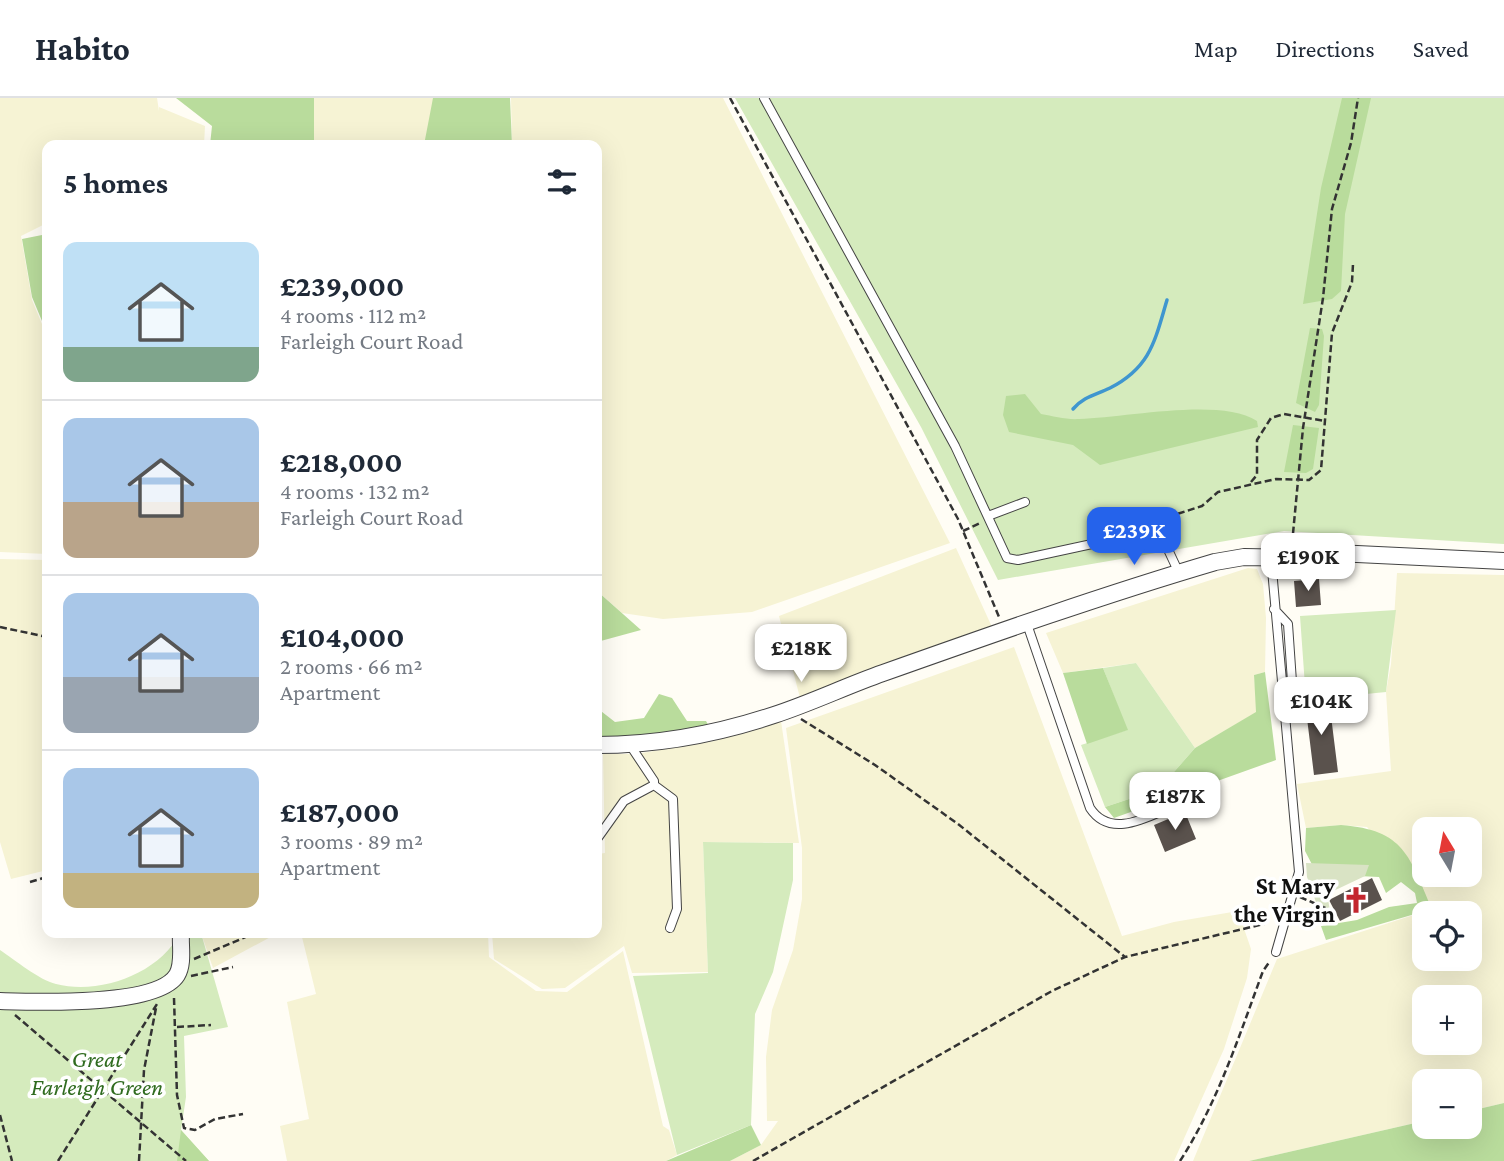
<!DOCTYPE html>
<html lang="en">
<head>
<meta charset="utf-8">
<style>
	:root { --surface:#fff; --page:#f2f2f3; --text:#1f2937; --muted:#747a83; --line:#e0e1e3; --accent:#2563eb }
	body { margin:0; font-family:"Crimson Pro",serif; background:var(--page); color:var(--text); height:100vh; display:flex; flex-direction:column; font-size:26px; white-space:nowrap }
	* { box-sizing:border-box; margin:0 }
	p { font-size:23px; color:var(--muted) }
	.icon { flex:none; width:38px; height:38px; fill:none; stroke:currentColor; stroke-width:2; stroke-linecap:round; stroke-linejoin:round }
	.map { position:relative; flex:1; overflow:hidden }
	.side { position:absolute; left:42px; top:42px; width:560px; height:798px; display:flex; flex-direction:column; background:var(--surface); border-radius:14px; box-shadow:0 7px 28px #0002 }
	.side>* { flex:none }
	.needle { width:46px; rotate:350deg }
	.tools { position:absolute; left:1412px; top:719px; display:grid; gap:14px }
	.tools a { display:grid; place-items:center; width:70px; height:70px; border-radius:14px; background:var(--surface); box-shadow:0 7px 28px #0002; font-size:35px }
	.price { position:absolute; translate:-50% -60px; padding:0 16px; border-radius:14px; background:#fff; color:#222; font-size:23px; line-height:46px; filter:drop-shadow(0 2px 4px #0008) }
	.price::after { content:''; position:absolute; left:50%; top:42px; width:21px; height:16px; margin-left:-10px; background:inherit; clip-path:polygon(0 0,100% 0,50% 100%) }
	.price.current { background:var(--accent); color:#fff }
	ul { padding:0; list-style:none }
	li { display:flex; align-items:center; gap:21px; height:175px; padding:0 21px }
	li+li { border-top:2px solid var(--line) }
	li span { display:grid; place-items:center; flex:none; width:196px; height:140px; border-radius:14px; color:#555 }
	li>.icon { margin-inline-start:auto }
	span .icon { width:84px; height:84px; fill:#fffc; stroke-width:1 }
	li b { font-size:30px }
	h2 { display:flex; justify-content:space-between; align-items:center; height:84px; padding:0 21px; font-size:30px }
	header { display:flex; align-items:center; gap:42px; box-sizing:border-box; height:98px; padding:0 35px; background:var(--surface); border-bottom:2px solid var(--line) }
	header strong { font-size:33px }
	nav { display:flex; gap:38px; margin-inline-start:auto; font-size:24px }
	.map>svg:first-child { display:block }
	.farmland { fill:#f6f3d4; fill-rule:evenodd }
	.green { fill:#d5ebbd }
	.forest { fill:#b9dc9c }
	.cemetery { fill:#d9e3c4 }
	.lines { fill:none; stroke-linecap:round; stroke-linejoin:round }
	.stream { stroke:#3f96cf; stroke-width:3.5 }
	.building { fill:#5a524d }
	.service-casing { stroke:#444; stroke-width:10 }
	.minor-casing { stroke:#444; stroke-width:18 }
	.path { stroke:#333; stroke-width:2.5; stroke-dasharray:7 3.5; stroke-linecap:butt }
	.service { stroke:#fff; stroke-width:8 }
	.minor { stroke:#fff; stroke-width:16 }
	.labels { text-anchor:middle; stroke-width:7; stroke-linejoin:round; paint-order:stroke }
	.poi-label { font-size:24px; font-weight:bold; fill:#111; stroke:#fff; text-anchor:end }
	.park-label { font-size:24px; font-style:italic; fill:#2f6b1f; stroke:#fff }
</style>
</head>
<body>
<header>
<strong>Habito</strong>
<nav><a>Map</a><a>Directions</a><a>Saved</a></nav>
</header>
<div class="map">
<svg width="1504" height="1063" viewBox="0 0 1504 1063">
	<rect width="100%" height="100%" fill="#fffdf5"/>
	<path class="farmland" d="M 0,0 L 157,0 L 159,13 L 159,9 L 205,28 L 204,47 L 47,47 L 47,125 L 21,138 L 32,202 L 47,238 L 47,456 L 0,454 Z
		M 313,0 L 439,0 L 432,47 L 309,47 Z
		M 511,0 L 723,0 L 950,445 L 752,514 L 663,521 L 622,515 L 597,493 L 597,47 L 512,47 Z
		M 956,450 L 992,529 L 800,600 L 779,518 Z
		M 0,461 L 47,462 L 47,772 L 11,781 L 0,744 Z
		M 1248,470 L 1257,471 L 1263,486 L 1266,520 L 1265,574 L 1254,577 L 1257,614 L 1195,650 L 1136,565 L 1063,575 L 1046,535 Z
		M 1397,475 L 1504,477 L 1504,1005 L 1470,1013 L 1470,984 L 1424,984 L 1424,1023 L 1249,1063 L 1193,1063 L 1277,861 L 1432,811 L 1367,729 L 1341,727 L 1306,730 L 1297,686 L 1391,673 L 1386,594 L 1391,566 ZM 1424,732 L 1470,732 L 1470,777 L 1424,777 ZM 1424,816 L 1470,816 L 1470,861 L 1424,861 ZM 1424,900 L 1470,900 L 1470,945 L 1424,945 Z
		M 1014,549 L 1122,838 L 1174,824 L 1238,813 L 1251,851 L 1247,880 L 1224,951 L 1174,1063 L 730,1063 L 761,1047 L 778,1023 L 767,1023 L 766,959 L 772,912 L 793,852 L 802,801 L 802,750 L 786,630 Z
		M 781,623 L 799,745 L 703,744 L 708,874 L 632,875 L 624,848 L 565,890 L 542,891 L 494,861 L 492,835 L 597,835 L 597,756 L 605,755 L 603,656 L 636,656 L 714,643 Z
		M 201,835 L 278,835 L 213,870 Z
		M 301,835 L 488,835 L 489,859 L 536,893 L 567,894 L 623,853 L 663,1028 L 669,1032 L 677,1057 L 666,1063 L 287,1063 L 280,1028 L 309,1021 L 287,904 L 316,896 Z"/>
	<path class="green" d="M 735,0 L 1504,0 L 1504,446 L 1284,433 L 998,482 L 921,329 Z
		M 1396,512 L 1386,594 L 1306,602 L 1300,518 Z
		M 1136,565 L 1195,650 L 1159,691 L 1105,709 L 1081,647 L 1127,632 L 1103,570 Z
		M 703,744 L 793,745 L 793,782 L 773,874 L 755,916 L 751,1027 L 677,1057 L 633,878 L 708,875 Z
		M 180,835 L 201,835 L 228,929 L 184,938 L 186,999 L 181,1032 L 209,1063 L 0,1063 L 0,852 C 15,862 39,882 56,886 C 100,897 159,876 180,835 Z"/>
	<path class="forest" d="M 176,0 L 314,0 L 314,47 L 210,47 L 212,28 Z
		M 433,0 L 510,0 L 512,47 L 424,47 Z
		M 1342,0 L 1371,0 L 1345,116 L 1341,193 L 1332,201 L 1303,206 L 1321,90 Z
		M 47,136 L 47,235 L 32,199 L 22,141 Z
		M 1310,230 L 1322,231 L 1324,238 L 1319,307 L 1315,314 L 1296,305 Z
		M 1025,296 L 1041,316 C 1053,318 1067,322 1079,321 C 1125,320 1220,299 1257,323 L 1258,329 L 1100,367 L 1073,347 L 1009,334 L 1003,317 L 1006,298 Z
		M 1293,327 L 1319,330 L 1313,371 L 1306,375 L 1284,374 Z
		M 597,493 L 641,532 L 597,544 Z
		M 1103,570 L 1128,632 L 1087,646 L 1063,575 Z
		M 1265,574 L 1276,662 L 1114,720 L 1105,709 L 1159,691 L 1195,650 L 1256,614 L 1254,577 Z
		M 659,596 L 672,600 L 687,623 L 706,623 L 710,630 L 597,642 L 597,610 L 615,624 L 644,620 Z
		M 1341,727 C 1405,732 1409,758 1432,811 L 1326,842 L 1321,828 L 1357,822 L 1389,809 L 1417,805 L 1415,795 L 1401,784 L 1386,795 L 1379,779 L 1317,776 L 1305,753 L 1306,730 Z
		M 1504,1005 L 1504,1063 L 1249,1063 L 1424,1023 L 1424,1029 L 1470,1029 L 1470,1013 Z
		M 751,1027 L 761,1047 L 730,1063 L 666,1063 Z
		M 181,1032 L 209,1063 L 177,1063 Z"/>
	<path class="cemetery" d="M 1306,765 L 1369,767 L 1365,778 L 1327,796 L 1331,818 L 1322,821 L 1307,779 Z"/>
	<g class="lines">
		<path class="stream" d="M 1073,311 C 1084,298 1096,297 1110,290 C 1151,269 1155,242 1167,202"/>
	</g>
	<path class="building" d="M 1319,481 L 1321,507 L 1296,509 L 1294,483 Z
		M 1329,602 L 1338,674 L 1314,677 L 1305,604 Z
		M 1185,714 L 1196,741 L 1165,754 L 1154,727 Z
		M 1372,780 L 1382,802 L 1340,823 L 1329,802 Z"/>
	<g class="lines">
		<defs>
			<path id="service" d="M 764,0 L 955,348 L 1007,460 L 1018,462 L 1152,433 L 1164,443 L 1179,475
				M 988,418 L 1025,404
				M 1271,460 L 1299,774 L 1276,854
				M 1274,511 L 1288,526 L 1293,598
				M 1027,526 L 1090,710 C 1109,739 1142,722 1167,711
				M 654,687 L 673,701 L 677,811 L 670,830
				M 597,741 L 624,703 L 654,687 L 654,683 L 630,647"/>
			<path id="minor" d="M 597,647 C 657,647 717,636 774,617 C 811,605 846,588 883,575 C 993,536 1103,497 1215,464 L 1244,459 L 1291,460 L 1336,455 L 1504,463
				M 0,903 C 36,904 157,909 177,877 C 184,865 180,848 181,835"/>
		</defs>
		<use href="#service" class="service-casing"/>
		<use href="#minor" class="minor-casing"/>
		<path class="path" d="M 730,0 L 958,421 L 999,519
			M 1251,384 L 1257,377 L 1257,342 L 1271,320 L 1284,316 L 1325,323
			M 1160,426 L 1168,419 L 1202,408 L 1218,394 L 1276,381 L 1309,382 L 1321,372 L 1332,235 L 1352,184 L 1353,166
			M 963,433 L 980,425
			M 1292,446 L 1303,330 L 1323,200 L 1332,111 L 1351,45 L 1358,0
			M 0,529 L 47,539
			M 801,621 L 875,667 L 958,726 L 1125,859
			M 30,784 L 47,779
			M 1300,799 L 1332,813
			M 194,861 L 255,835
			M 191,878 L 233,869
			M 174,900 L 177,997 L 184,1030 L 195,1032 L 215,1021 L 243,1016
			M 15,917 L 186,1063
			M 177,929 L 211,927
			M 0,1017 L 12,1063
			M 58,1063 L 157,906
			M 139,1063 L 144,972 L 156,910
			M 753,1063 L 1052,893 L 1125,859 L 1264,826
			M 1180,1063 C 1218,1004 1239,938 1263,873 L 1270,863"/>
		<use href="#service" class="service"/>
		<use href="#minor" class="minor"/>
	</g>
	<defs>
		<symbol id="church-bare" viewBox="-9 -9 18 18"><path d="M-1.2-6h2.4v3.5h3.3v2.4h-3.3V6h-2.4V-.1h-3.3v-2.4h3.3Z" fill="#c4262e" stroke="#fff" stroke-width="2.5" paint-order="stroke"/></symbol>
	</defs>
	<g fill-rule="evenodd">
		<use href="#church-bare" x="1337" y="783" width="38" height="38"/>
	</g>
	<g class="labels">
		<g class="poi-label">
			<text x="1335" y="796">St Mary<tspan x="1335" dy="28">the Virgin</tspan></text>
		</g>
		<g class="park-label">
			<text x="97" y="969">Great<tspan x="97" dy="28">Farleigh Green</tspan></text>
		</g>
	</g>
</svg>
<div class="tools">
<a><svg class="needle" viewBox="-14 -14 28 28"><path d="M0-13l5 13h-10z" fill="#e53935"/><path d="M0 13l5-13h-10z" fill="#747a83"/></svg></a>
<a><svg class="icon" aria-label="locate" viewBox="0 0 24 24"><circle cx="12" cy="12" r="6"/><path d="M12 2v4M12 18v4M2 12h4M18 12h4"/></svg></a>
<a>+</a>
<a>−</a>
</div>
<b class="price current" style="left:1134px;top:469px">£239K</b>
<b class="price" style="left:1308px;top:495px">£190K</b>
<b class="price" style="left:801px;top:586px">£218K</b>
<b class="price" style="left:1321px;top:639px">£104K</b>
<b class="price" style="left:1175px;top:734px">£187K</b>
<section class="side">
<h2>5 homes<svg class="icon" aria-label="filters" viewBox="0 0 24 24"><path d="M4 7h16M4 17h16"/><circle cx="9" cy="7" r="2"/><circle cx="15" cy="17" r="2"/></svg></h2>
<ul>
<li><span style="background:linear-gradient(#bfe0f5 75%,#7fa58c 0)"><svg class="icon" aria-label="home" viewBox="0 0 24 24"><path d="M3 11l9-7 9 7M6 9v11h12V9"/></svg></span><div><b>£239,000</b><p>4 rooms · 112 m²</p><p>Farleigh Court Road</p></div></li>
<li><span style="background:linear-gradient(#a9c7e8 60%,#b9a48a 0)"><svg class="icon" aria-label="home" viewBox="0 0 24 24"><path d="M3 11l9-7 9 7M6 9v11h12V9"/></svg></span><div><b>£218,000</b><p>4 rooms · 132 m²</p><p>Farleigh Court Road</p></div></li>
<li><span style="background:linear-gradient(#a9c7e8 60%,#9aa5b1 0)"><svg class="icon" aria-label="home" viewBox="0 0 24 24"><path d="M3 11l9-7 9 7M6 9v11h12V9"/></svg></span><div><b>£104,000</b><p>2 rooms · 66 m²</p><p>Apartment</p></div></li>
<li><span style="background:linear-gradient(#a9c7e8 75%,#c2b280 0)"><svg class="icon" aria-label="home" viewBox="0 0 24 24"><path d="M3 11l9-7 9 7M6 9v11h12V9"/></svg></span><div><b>£187,000</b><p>3 rooms · 89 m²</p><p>Apartment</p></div></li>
</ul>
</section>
</div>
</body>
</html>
